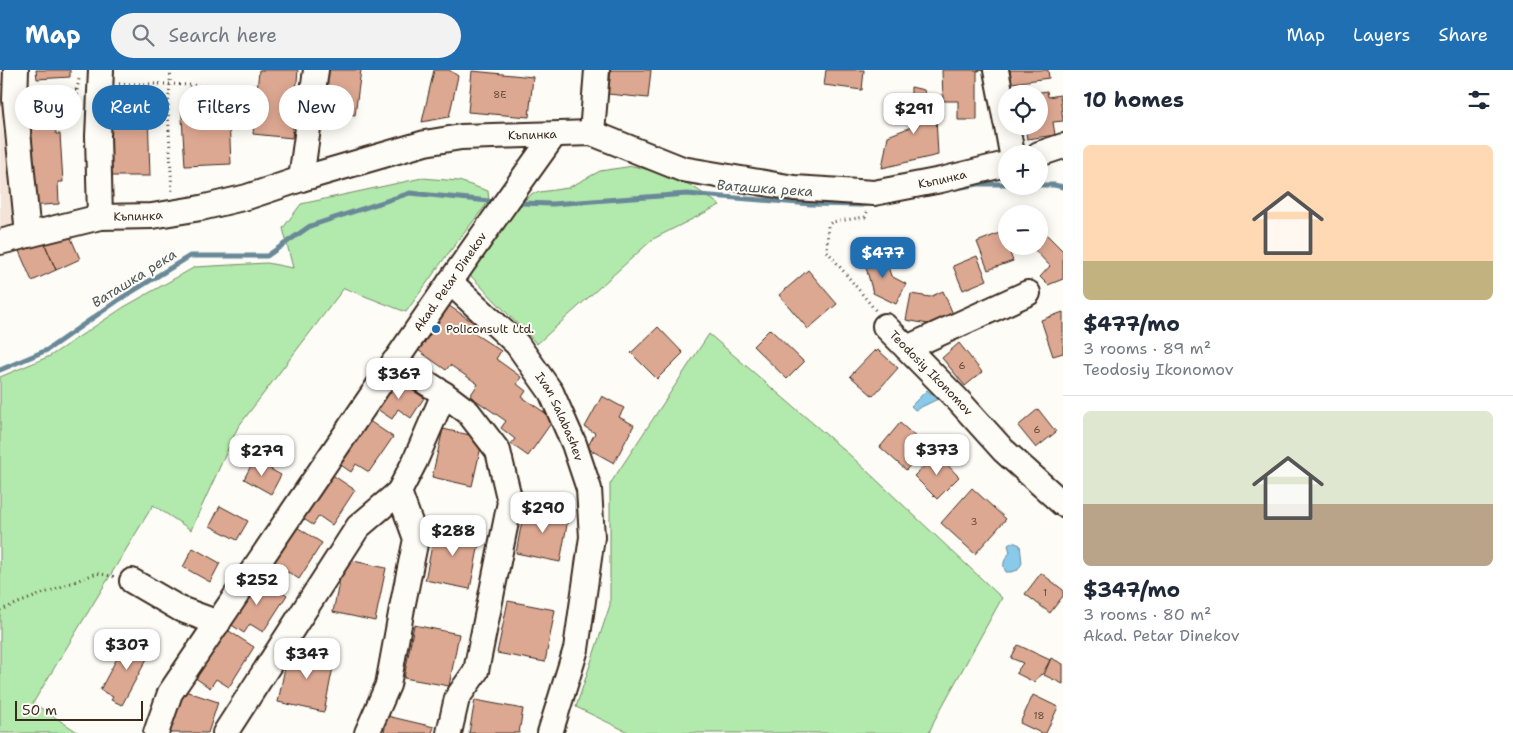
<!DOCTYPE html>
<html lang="en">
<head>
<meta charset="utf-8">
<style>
	:root { --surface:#fff; --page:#f2f2f3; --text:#1f2937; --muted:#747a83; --line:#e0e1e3; --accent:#1f6fb2 }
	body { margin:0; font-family:"Shantell Sans",sans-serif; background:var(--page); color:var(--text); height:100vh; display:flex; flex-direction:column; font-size:19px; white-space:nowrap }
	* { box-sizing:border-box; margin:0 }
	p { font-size:16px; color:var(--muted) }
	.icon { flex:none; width:28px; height:28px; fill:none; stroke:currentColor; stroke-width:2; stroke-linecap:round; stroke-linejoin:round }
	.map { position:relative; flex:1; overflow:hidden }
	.side { display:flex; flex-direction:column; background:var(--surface); width:450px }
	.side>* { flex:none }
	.guide { position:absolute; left:15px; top:15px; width:475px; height:45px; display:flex; gap:10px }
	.buttons { position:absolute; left:998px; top:15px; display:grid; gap:10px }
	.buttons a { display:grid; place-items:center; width:50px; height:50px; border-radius:50%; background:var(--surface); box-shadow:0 2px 12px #0003; font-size:25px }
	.scale { position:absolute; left:15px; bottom:12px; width:128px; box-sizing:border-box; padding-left:5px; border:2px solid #3b2a1e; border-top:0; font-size:14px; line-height:18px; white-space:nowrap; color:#3b2a1e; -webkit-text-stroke:4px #fdfcf7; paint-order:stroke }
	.price { position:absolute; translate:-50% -42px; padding:0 11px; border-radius:10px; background:#fff; color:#222; font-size:16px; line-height:32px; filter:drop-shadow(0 1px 2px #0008) }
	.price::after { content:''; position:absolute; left:50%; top:30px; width:15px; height:11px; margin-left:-8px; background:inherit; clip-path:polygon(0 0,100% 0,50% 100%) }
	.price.on { background:var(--accent); color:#fff }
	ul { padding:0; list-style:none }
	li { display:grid; align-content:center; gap:10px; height:265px; padding:0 20px }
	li+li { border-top:1px solid var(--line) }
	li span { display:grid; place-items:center; height:155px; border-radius:8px; color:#555 }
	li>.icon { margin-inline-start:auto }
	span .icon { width:90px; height:90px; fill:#fffc; stroke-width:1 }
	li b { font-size:21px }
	h2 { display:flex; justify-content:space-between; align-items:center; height:60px; padding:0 20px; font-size:21px }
	.chip { padding:0 18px; border-radius:22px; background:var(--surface); box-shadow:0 2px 12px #0003; font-size:18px; line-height:45px }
	.chip.on { background:var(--accent); color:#fff }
	header { display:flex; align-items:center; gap:30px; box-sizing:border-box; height:70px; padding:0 25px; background:var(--accent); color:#fff }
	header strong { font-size:24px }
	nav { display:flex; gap:28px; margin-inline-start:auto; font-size:18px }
	.search { width:350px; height:45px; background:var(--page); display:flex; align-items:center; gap:12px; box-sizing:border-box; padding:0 18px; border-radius:28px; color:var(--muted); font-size:19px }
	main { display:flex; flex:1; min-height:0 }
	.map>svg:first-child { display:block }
	.built { fill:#f3e3d9 }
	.green { fill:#b2e9ac; stroke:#768a65 }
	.water { fill:#89c9ea; stroke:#6a8998 }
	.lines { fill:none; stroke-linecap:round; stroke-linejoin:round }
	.stream { stroke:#6a8998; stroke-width:5 }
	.building { fill:#dda892; stroke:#3b2a1e }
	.minor-casing { stroke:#3b2a1e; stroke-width:28 }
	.path { stroke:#3b2a1e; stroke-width:3; stroke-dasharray:1 4; stroke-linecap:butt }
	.minor { stroke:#fdfcf7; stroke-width:24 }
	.poi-dot { fill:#1f6fb2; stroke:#fdfcf7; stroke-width:2 }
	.labels { text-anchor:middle; stroke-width:4; stroke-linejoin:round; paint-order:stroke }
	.number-label { font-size:10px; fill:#644a3b }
	.street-label { font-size:12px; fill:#3b2a1e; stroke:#fdfcf7 }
	.poi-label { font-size:12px; fill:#3b2a1e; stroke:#fdfcf7; text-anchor:start }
	.water-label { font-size:14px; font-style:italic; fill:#525a5b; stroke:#fdfcf7 }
</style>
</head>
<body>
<header>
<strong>Map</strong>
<div class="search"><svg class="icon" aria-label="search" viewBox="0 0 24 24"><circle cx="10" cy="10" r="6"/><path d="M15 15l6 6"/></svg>Search here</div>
<nav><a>Map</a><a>Layers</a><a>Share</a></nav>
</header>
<main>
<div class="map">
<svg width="1063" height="663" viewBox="0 0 1063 663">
	<rect width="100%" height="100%" fill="#fdfcf7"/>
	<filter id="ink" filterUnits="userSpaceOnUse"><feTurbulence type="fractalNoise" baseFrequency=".02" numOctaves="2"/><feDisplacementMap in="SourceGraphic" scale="10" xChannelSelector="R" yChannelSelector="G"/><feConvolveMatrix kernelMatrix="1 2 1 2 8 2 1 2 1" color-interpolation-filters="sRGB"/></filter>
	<g filter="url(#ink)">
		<path class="built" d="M 0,0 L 5,0 L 2,56 L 18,157 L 0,162 Z"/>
		<path class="green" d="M 633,96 L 667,104 L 692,116 L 720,135 L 653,169 L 537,274 L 468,203 L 521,133 L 533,123 L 568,118 L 600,101 Z
			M 422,108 L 459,111 L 488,121 L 489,131 L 444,189 L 406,242 L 344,218 L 238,357 L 191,460 L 153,435 L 33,633 L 79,663 L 0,663 L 0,307 L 50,286 L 124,237 L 195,197 L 267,193 L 293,198 L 283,158 L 301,134 Z
			M 709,264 L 851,386 L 1002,528 L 934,651 L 929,663 L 630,663 L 576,637 L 610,535 L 610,414 Z"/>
		<path class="water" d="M 927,320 L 938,329 L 915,340 L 911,336 Z
			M 1013,472 L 1020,475 L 1022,493 L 1018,500 L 1011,502 L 1006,502 C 1001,493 1005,490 1010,482 L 1008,475 Z"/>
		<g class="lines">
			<path class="stream" d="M 1039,115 L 1054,115 L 1063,117
				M 957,118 L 978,114 L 1006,114
				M 521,133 L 552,134 L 687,124 L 811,134 L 861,135 L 872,133
				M 0,300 L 47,280 L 120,229 L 190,186 L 267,186 L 310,156 L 410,123 L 489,131"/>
		</g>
		<path class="building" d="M 36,0 L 70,0 L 70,7 L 37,9 Z
			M 259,0 L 298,0 L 292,68 L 253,64 Z
			M 322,0 L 361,0 L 355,45 L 317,40 Z
			M 434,0 L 449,0 L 458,6 L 449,47 L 422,52 Z
			M 611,0 L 651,0 L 648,28 L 608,24 Z
			M 826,0 L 864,0 L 862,20 L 824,15 Z
			M 942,0 L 985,0 L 977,1 L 977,50 L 958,50 L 958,31 L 943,31 Z
			M 1010,0 L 1048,0 L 1049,8 L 1012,13 Z
			M 472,1 L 533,7 L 529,47 L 468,42 Z
			M 911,17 L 924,20 L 932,47 L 936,47 L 938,85 L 882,98 L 888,66 L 911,57 Z
			M 1047,21 L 1048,27 L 1060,25 L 1063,51 L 1053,52 L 1055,65 L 1027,69 L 1025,56 L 1039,56 L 1039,24 L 1027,24 Z
			M 222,30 L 223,47 L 229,47 L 231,94 L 185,96 L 181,32 Z
			M 54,36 L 56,64 L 60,64 L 63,112 L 58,112 L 59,134 L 26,136 L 20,38 Z
			M 148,41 L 150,106 L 110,106 L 108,42 Z
			M 1039,157 L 1063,181 L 1063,209 L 1048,215 L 1040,207 L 1050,196 L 1031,176 L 1039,176 Z
			M 67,159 L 80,189 L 56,200 L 43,170 Z
			M 1002,162 L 1013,191 L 988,200 L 977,172 Z
			M 43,170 L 56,200 L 32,211 L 19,181 Z
			M 884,184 L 891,206 L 906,214 L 896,234 L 873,223 L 864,190 Z
			M 977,186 L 987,210 L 963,220 L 953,196 Z
			M 808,200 L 837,234 L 808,259 L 779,225 Z
			M 943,221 L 953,244 L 928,254 L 906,250 L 911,224 L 930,227 Z
			M 445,233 L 477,255 L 472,262 L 501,281 L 496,289 L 521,307 L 517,314 L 526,321 L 522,327 L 554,349 L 528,386 L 511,374 L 515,369 L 501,358 L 506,351 L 470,326 L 478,314 L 450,295 L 446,300 L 415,278 Z
			M 1063,242 L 1063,283 L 1053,286 L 1041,250 Z
			M 658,257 L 683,283 L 657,309 L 631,283 Z
			M 770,259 L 804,292 L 787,309 L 753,276 Z
			M 959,273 L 982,302 L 965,316 L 942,288 Z
			M 875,280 L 876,282 L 878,280 L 898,298 L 873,326 L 850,306 Z
			M 393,307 L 424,328 L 411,348 L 398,339 L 392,349 L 374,337 Z
			M 602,326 L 624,338 L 619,347 L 634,355 L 614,393 L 587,378 L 595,363 L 585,357 Z
			M 1038,339 L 1056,362 L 1036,378 L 1018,356 Z
			M 365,348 L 393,367 L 369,402 L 356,394 L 351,402 L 335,391 Z
			M 900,353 L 927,377 L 906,400 L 880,377 Z
			M 443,359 L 483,368 L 472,416 L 432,407 Z
			M 937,384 L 959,407 L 937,429 L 914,406 Z
			M 254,390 L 281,405 L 271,424 L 244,409 Z
			M 328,402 L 355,420 L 332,455 L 319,446 L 313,455 L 299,446 Z
			M 972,418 L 1006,449 L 975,484 L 941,453 Z
			M 525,435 L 569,444 L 560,492 L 516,483 Z
			M 220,436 L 248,451 L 237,470 L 210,456 Z
			M 292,454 L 322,473 L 299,509 L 288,502 L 282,510 L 264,499 Z
			M 436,456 L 481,464 L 470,519 L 425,510 Z
			M 193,478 L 220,493 L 210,512 L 183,497 Z
			M 344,489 L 386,498 L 375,551 L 333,542 Z
			M 1041,503 L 1063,520 L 1063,526 L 1050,543 L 1025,524 Z
			M 257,505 L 287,525 L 263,562 L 250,554 L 244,563 L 227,552 Z
			M 508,531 L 555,540 L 545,592 L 497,583 Z
			M 414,555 L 459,564 L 449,616 L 404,608 Z
			M 221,556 L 254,577 L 229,617 L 216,609 L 210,618 L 191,605 Z
			M 143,565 L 156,572 L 122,635 L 111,630 L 113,627 L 100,620 L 122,579 L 133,585 Z
			M 1018,575 L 1050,590 L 1042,605 L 1041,604 L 1034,612 L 1016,603 L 1023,593 L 1011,588 Z
			M 289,578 L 335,587 L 324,642 L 278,632 Z
			M 1051,588 L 1063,594 L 1063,614 L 1044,605 Z
			M 182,620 L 218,632 L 208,663 L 167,663 Z
			M 1033,625 L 1058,637 L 1046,663 L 1041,663 L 1020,653 Z
			M 475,630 L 523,639 L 519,663 L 469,663 Z
			M 387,646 L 434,657 L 432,663 L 384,663 Z"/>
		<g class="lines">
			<defs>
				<g id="minor">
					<path d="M 16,0 L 15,30 L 28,165"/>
					<path d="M 996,0 L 1006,52"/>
					<path d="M 1007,56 L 1012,84"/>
					<path d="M 592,63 L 597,0"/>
					<path d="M 1039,84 L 1063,76"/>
					<path d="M 301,109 L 316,0"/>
					<path d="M 100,147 L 98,66 L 101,0"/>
					<path id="s1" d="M 0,172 L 100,147 L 152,146 L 201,138 L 247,127 L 301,109 L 425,73 L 461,67 L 592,63 L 682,99 L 794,118 L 874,123 L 941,110 L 1006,94"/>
					<path id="s2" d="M 450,212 L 517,274 L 551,322 L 574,374 L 589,419 L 592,467 L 576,579 L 550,663"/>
					<path id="s3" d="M 885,256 L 958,330 L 1003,380 L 1063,434"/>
					<path d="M 907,278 L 1028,223"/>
					<path d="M 394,292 L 444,324 L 468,342 L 498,381 L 510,432 L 476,601 L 457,628 L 449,663"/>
					<path d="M 132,511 L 180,539 L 218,553"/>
					<path id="s4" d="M 156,663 L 170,623 C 297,436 422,248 554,65"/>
					<path d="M 225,663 L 358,457 L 399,422 L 415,391 L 444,324"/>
					<path d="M 367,663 L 388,615 L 402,538 L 416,469 L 399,422"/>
				</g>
			</defs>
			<use href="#minor" class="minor-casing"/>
			<path class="path" d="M 171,0 L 168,37 L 172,124
				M 119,14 L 170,14 L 223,17
				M 35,22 L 77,20
				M 78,35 L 77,20 L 79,9
				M 867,142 L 865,147 L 832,152 L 828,155 L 827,181 L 876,241
				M 0,540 L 97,503 L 115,507"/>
			<use href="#minor" class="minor"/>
		</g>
	</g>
	<circle class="poi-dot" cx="436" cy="259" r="5"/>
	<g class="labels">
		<g class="number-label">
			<text x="500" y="28">8Е</text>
			<text x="962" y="299">6</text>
			<text x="1037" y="363">6</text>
			<text x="974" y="455">3</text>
			<text x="1045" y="526">1</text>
			<text x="1039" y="649">18</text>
		</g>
		<g class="street-label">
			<text dy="4" stroke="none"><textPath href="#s1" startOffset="546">Къпинка</textPath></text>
			<text dy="4" stroke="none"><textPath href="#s1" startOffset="966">Къпинка</textPath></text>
			<text dy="4" stroke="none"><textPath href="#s1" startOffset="141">Къпинка</textPath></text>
			<text dy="4" stroke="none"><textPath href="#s4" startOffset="540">Akad. Petar Dinekov</textPath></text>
			<text dy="4" stroke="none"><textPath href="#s3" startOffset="66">Teodosiy Ikonomov</textPath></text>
			<text dy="4" stroke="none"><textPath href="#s2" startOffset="176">Ivan Salabashev</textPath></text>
		</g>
		<g class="poi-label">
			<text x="446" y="263">Policonsult Ltd.</text>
		</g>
		<g class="water-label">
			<text transform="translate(765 118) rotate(4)" y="5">Ваташка река</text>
			<text transform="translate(134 208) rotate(-32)" y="5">Ваташка река</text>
		</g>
	</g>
</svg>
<div class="buttons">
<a><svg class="icon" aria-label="locate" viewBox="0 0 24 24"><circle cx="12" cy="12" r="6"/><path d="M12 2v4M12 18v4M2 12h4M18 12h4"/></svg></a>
<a>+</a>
<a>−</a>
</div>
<div class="scale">50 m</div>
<b class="price" style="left:914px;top:65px">$291</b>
<b class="price on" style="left:883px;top:209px">$477</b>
<b class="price" style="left:399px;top:330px">$367</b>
<b class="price" style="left:937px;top:406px">$373</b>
<b class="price" style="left:262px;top:407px">$279</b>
<b class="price" style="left:543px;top:464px">$290</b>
<b class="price" style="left:453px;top:487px">$288</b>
<b class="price" style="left:257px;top:536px">$252</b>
<b class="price" style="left:127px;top:601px">$307</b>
<b class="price" style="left:307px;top:610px">$347</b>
<div class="guide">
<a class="chip">Buy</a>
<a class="chip on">Rent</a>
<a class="chip">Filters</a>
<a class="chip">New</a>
</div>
</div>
<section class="side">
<h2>10 homes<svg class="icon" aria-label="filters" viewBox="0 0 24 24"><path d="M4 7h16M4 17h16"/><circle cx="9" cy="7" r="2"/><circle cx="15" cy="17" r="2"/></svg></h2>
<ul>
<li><span style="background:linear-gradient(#ffd9b3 75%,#c2b280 0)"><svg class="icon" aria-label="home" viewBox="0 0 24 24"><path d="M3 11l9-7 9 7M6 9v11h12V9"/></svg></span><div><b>$477/mo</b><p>3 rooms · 89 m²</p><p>Teodosiy Ikonomov</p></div></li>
<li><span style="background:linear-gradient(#dfe7d0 60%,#b9a48a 0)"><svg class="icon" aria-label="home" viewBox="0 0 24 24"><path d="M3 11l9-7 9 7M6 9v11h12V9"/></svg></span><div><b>$347/mo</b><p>3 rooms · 80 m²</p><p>Akad. Petar Dinekov</p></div></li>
</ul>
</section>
</main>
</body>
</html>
